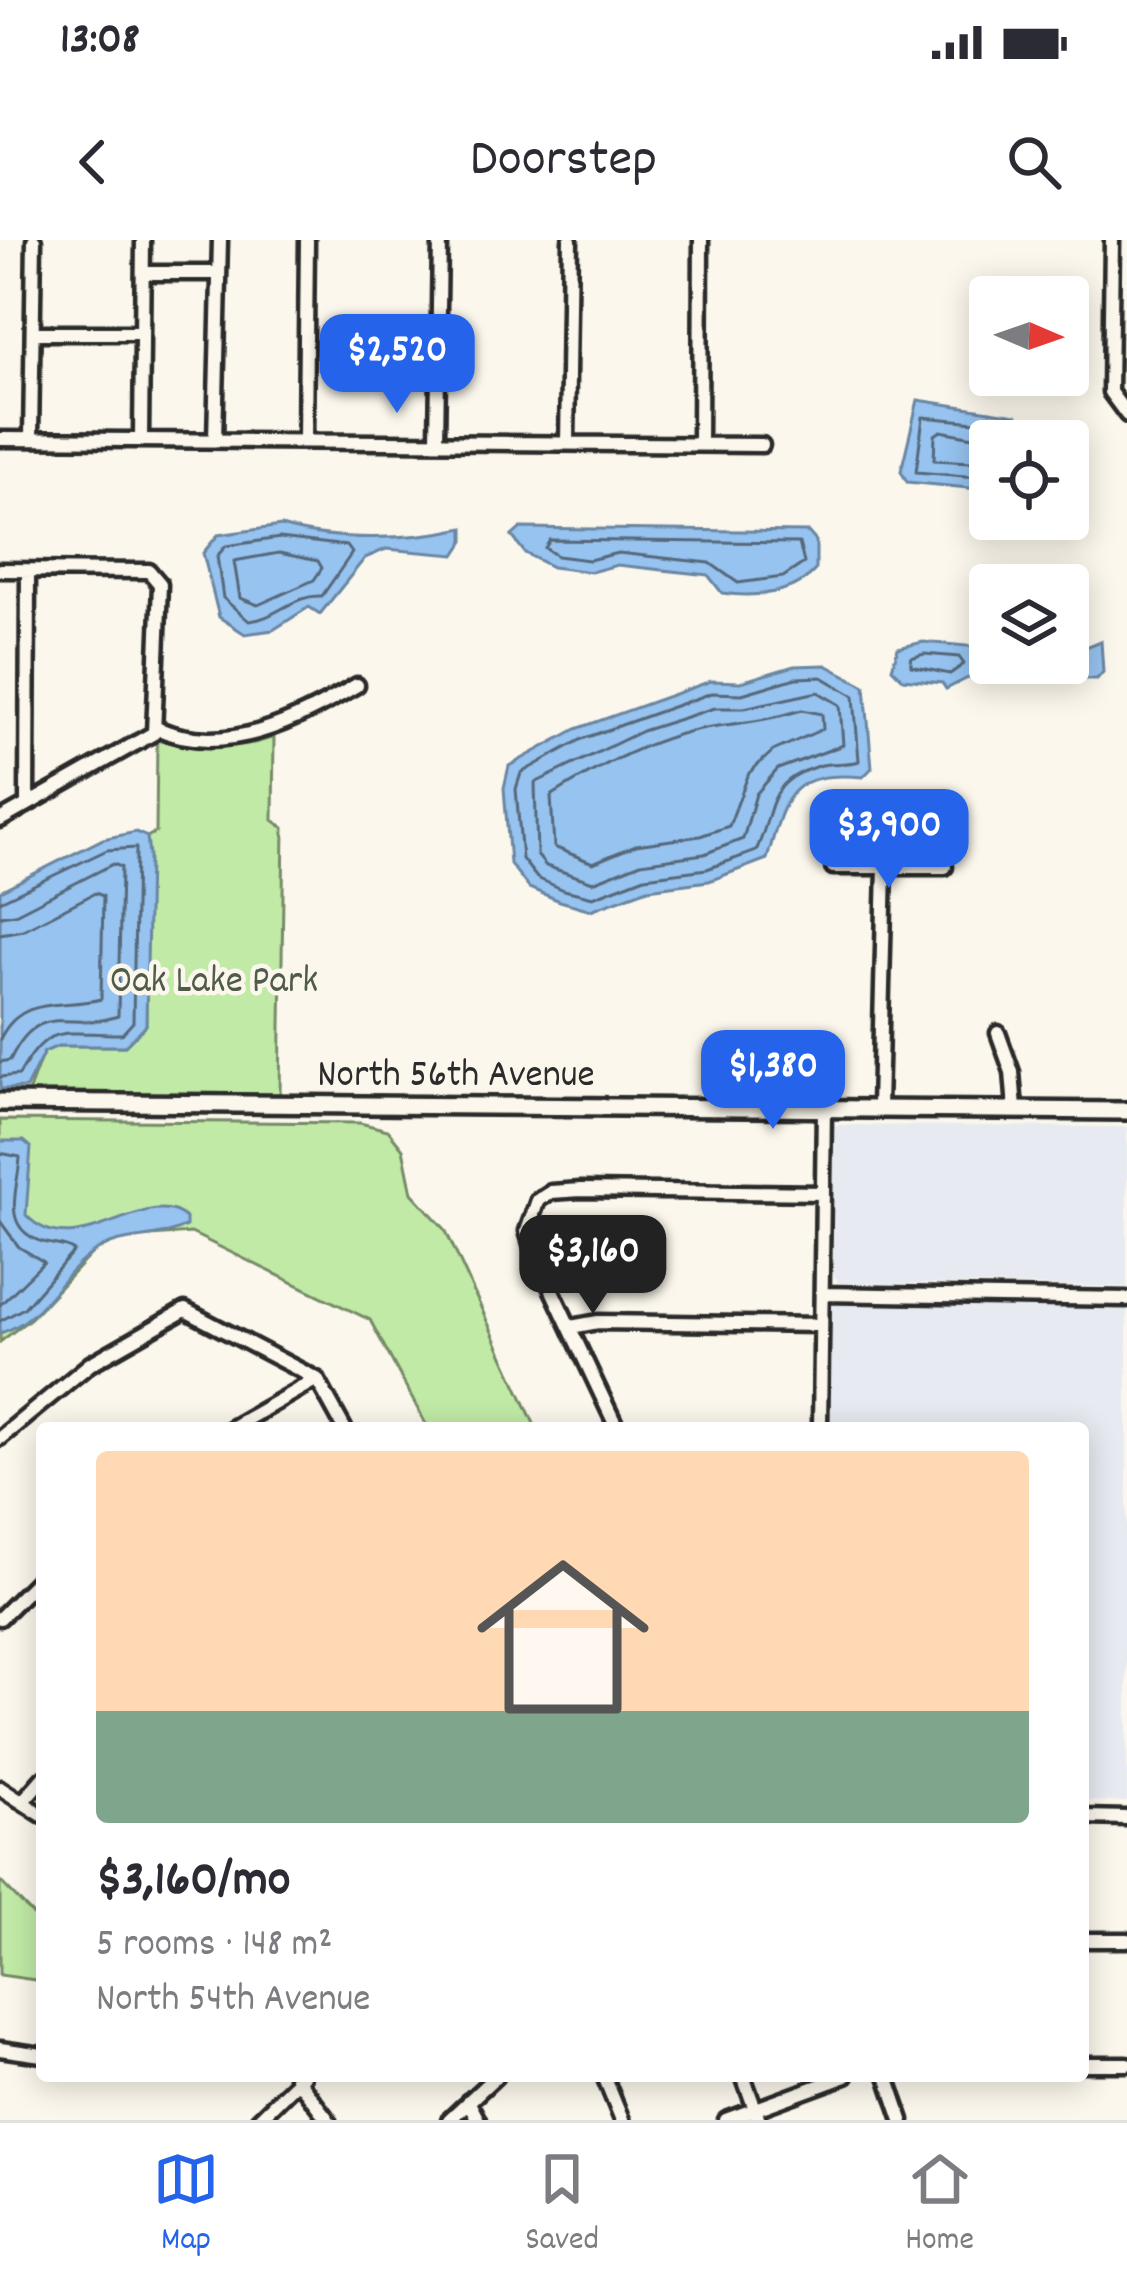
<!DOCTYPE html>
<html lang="en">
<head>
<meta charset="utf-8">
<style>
	:root { --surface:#fff; --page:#f7f7f7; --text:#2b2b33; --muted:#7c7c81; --line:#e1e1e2; --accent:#2563eb }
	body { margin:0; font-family:Dekko,sans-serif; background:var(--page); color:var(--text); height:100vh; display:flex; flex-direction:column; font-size:45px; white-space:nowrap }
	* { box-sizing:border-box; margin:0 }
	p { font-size:39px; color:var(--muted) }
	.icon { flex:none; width:66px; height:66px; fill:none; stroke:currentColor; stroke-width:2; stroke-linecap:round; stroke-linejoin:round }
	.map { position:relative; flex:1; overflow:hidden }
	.drawer { position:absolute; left:36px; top:1182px; width:1053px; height:660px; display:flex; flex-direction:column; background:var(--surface); border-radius:12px; box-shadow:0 6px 30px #0003 }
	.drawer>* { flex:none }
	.needle { width:78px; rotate:92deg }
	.buttons { position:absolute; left:969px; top:36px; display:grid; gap:24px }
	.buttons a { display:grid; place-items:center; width:120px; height:120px; border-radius:12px; background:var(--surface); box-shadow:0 6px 30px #0003; font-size:60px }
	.price { position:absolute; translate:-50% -102px; padding:0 27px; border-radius:24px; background:var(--accent); color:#fff; font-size:39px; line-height:78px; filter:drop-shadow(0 3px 6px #0008) }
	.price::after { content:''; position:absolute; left:50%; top:72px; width:36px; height:27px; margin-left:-18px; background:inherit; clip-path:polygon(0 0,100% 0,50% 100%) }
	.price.selected { background:#222; color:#fff }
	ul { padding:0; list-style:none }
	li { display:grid; align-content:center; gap:24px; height:636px; padding:0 60px }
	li+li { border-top:3px solid var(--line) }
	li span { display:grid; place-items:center; height:372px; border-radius:12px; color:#555 }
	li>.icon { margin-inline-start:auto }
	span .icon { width:216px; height:216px; fill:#fffc; stroke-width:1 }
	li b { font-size:51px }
	.status { display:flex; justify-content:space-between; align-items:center; height:84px; padding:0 60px; background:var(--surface); direction:ltr }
	.status svg { height:33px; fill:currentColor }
	header { display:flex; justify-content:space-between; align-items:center; height:156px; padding:0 60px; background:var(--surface); font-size:54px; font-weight:600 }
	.dock { display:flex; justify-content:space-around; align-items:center; height:168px; border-top:3px solid var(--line); background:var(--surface); font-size:33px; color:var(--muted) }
	.dock a { display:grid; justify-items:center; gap:6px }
	.dock .selected { color:var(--accent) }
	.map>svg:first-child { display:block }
	.built { fill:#e7ebf1 }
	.green { fill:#c1eaa6; stroke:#768a68; stroke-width:3 }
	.water { fill:#96c3f0; stroke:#6b86a1; stroke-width:3 }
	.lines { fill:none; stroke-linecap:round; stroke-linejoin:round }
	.shore { stroke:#56687a; stroke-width:3 }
	.minor-casing { stroke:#2b2b2b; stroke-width:21 }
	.tertiary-casing { stroke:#2b2b2b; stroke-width:24 }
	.minor { stroke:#fbf7ec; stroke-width:12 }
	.tertiary { stroke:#fbf7ec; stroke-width:15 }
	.labels { text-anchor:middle; stroke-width:9; stroke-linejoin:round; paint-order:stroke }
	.park-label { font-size:39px; fill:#505b4a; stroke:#fbf7ec }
	.street-label { font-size:39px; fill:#2b2b2b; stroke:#fbf7ec }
</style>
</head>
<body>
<div class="status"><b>13:08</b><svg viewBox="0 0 49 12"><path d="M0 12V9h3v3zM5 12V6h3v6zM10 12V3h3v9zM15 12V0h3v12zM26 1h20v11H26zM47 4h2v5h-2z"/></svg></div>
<header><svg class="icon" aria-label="back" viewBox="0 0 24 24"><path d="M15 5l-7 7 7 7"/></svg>Doorstep<svg class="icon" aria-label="search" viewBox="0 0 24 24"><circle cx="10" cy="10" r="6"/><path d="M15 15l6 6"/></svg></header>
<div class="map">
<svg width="1127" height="1880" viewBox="0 0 1127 1880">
	<rect width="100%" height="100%" fill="#fbf7ec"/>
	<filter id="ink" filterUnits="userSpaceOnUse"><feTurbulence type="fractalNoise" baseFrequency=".00833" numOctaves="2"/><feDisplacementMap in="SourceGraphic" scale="24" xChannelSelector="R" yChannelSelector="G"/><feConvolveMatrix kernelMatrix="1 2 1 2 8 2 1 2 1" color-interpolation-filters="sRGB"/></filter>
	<g filter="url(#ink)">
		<path class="built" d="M 834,885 L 1127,887 L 1127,1047 L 839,1043 L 833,1034 Z
			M 828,1062 L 1127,1065 L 1127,1562 L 1083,1561 L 1083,1188 L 827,1188 Z"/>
		<path class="green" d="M 157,497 C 194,511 238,510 274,497 L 273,580 L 284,588 L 280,854 L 26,858 L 43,812 L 58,806 L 125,806 L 146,785 L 147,597 L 156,592 Z
			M 0,880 L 360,883 L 388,890 L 403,909 L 412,953 L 445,989 L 536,1188 L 428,1188 L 370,1080 L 191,993 L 124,998 L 93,1012 L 31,1078 L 0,1102 Z
			M 0,1641 L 42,1684 L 42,1741 L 0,1735 Z"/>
		<path class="water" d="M 918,160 L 1017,175 L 1022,201 L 990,201 L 990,250 L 907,242 L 901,231 Z
			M 281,286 C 335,302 410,300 464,288 L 464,301 L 455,315 L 386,309 L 365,318 L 320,374 L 309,367 L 273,390 L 245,394 L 219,377 L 203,313 L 218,295 Z
			M 521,288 L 808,292 L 816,301 L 816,329 C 795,354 754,358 722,353 L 708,335 L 617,325 L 591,332 L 552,327 L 525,313 L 512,296 Z
			M 1101,401 L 1103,432 L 1097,439 L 968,438 L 946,449 L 942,443 L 903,439 L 892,428 L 898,408 L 923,402 L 990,408 L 990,423 L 1068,423 L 1068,414 Z
			M 826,425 L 865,446 L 872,528 L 863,537 C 787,530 785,559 767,619 L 709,641 L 648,649 L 591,670 L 560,661 L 529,648 L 510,624 L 504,548 L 509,526 L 576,489 L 711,441 L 741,442 L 794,426 Z
			M 136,592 L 147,597 L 149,615 L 146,785 L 125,806 L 58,806 L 44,812 L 26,848 L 0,849 L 0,651 L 103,599 Z
			M 0,901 L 24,901 L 31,907 L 26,975 C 75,1028 147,942 186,978 L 186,986 C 157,1001 123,993 94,1012 C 59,1035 43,1081 0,1093 Z"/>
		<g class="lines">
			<path class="shore" d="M 990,223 L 934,220 L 935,195 L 941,191 L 995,201
				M 990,238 L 916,232 L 923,177 L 1007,185 L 1011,201
				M 280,298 L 347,306 L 352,313 L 322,356 C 293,354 276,379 249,381 L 223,358 L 217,316 L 226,306 Z
				M 550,300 L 799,303 L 804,323 L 783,337 L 738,343 L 710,323 L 618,313 L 589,320 L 557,316 L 545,308 Z
				M 279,313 L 318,321 L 322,328 L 314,340 L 258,365 L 240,358 L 234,321 Z
				M 924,414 L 959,417 L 964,424 L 950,434 L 911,426 L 911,418 Z
				M 822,437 L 854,456 L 859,521 C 848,525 834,522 822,525 C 764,541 776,568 756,611 L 707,629 L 645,637 L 593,657 L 564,650 L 537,638 L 522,619 L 516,549 L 521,533 L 582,499 L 712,453 L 742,454 L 796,438 Z
				M 818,452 L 840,465 L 843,505 L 778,529 L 756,554 L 743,599 L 704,614 L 641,623 L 593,642 L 546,626 L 537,615 L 535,543 L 642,491 L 715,468 L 744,468 Z
				M 802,470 L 822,474 L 823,489 L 773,511 L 749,533 L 729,586 L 700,596 L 636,605 L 593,623 L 554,607 L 551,556 C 598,526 662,493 718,486 C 748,482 773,479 802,470 Z
				M 0,661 L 107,610 L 136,608 L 133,782 L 122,794 C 65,795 49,780 19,835 L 0,837
				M 0,676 L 15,674 L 113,624 L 121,627 L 118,776 C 70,793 40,757 10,820 L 0,822
				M 0,694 L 23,690 L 95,653 L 103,656 L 101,759 C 62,769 22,754 0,799
				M 0,913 L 20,917 C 19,947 0,984 37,1000 C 50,1006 64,1003 74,1011 L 24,1068 L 0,1081
				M 0,981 L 19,1007 L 44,1022 L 0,1065"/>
			<defs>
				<path id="minor" d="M 1112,0 L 1110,152 L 1127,175
					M 143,33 L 219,33
					M 33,93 L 142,93
					M 31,198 L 34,0
					M 0,199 L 762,205
					M 141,199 L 143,0
					M 215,200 L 220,0
					M 305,200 L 307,0
					M 437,201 L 440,0
					M 567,203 L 570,0
					M 700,204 L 701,0
					M 0,330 L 149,331 L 160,344 L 154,493 L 0,580
					M 156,488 C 225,518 296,481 357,445
					M 27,565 L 28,331
					M 833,627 L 945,627
					M 998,793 L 1012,832 L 1015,869
					M 879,867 L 885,627
					M 822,1054 L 1127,1059
					M 571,1087 L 598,1082 L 820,1085
					M 231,1188 L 317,1139
					M 617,1188 L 533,1010 L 527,991 L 538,960 L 551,952 L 581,950 L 823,953
					M 820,1188 L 824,867
					M 0,1198 L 90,1124 L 185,1070 L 317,1139 L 344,1188
					M 0,1378 L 42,1336
					M 0,1548 L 42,1575
					M 24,1560 L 42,1539
					M 1083,1577 L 1127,1578
					M 1083,1700 L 1127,1700
					M 0,1809 L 42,1815
					M 1083,1824 L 1127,1824
					M 604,1836 L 622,1880
					M 743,1836 L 759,1880
					M 887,1836 L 902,1880
					M 296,1838 L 328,1880
					M 468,1861 L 478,1880
					M 258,1880 L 303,1836
					M 449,1880 L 496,1836
					M 726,1880 L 846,1836"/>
				<path id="tertiary" d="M 0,862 L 1127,871"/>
			</defs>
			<use href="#minor" class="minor-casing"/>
			<use href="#tertiary" class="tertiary-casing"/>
			<use href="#minor" class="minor"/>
			<use href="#tertiary" class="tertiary"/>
		</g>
	</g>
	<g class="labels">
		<g class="park-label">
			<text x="214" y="751">Oak Lake Park</text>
		</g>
		<g class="street-label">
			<text x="456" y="845">North 56th Avenue</text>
		</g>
	</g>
</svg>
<div class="buttons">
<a><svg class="needle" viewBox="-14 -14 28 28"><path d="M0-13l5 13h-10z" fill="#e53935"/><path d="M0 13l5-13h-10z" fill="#7c7c81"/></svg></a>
<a><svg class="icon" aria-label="locate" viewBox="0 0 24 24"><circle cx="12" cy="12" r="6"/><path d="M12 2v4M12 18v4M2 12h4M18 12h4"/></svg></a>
<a><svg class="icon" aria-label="layers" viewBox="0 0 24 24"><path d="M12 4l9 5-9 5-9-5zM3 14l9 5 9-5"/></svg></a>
</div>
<b class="price" style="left:397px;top:176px">$2,520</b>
<b class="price" style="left:889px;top:651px">$3,900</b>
<b class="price" style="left:773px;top:892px">$1,380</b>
<b class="price selected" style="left:593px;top:1077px">$3,160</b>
<section class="drawer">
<ul>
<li><span style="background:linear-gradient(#ffd9b3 70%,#7fa58c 0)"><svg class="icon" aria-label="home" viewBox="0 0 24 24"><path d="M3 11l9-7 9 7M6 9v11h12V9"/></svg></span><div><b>$3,160/mo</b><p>5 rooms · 148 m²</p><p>North 54th Avenue</p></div></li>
</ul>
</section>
</div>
<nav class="dock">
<a class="selected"><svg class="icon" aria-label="map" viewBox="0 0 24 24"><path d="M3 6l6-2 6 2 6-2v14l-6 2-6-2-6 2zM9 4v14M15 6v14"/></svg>Map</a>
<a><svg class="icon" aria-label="saved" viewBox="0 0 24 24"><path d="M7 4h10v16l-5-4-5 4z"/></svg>Saved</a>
<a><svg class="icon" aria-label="home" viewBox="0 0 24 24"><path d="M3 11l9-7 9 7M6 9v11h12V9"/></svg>Home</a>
</nav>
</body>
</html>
